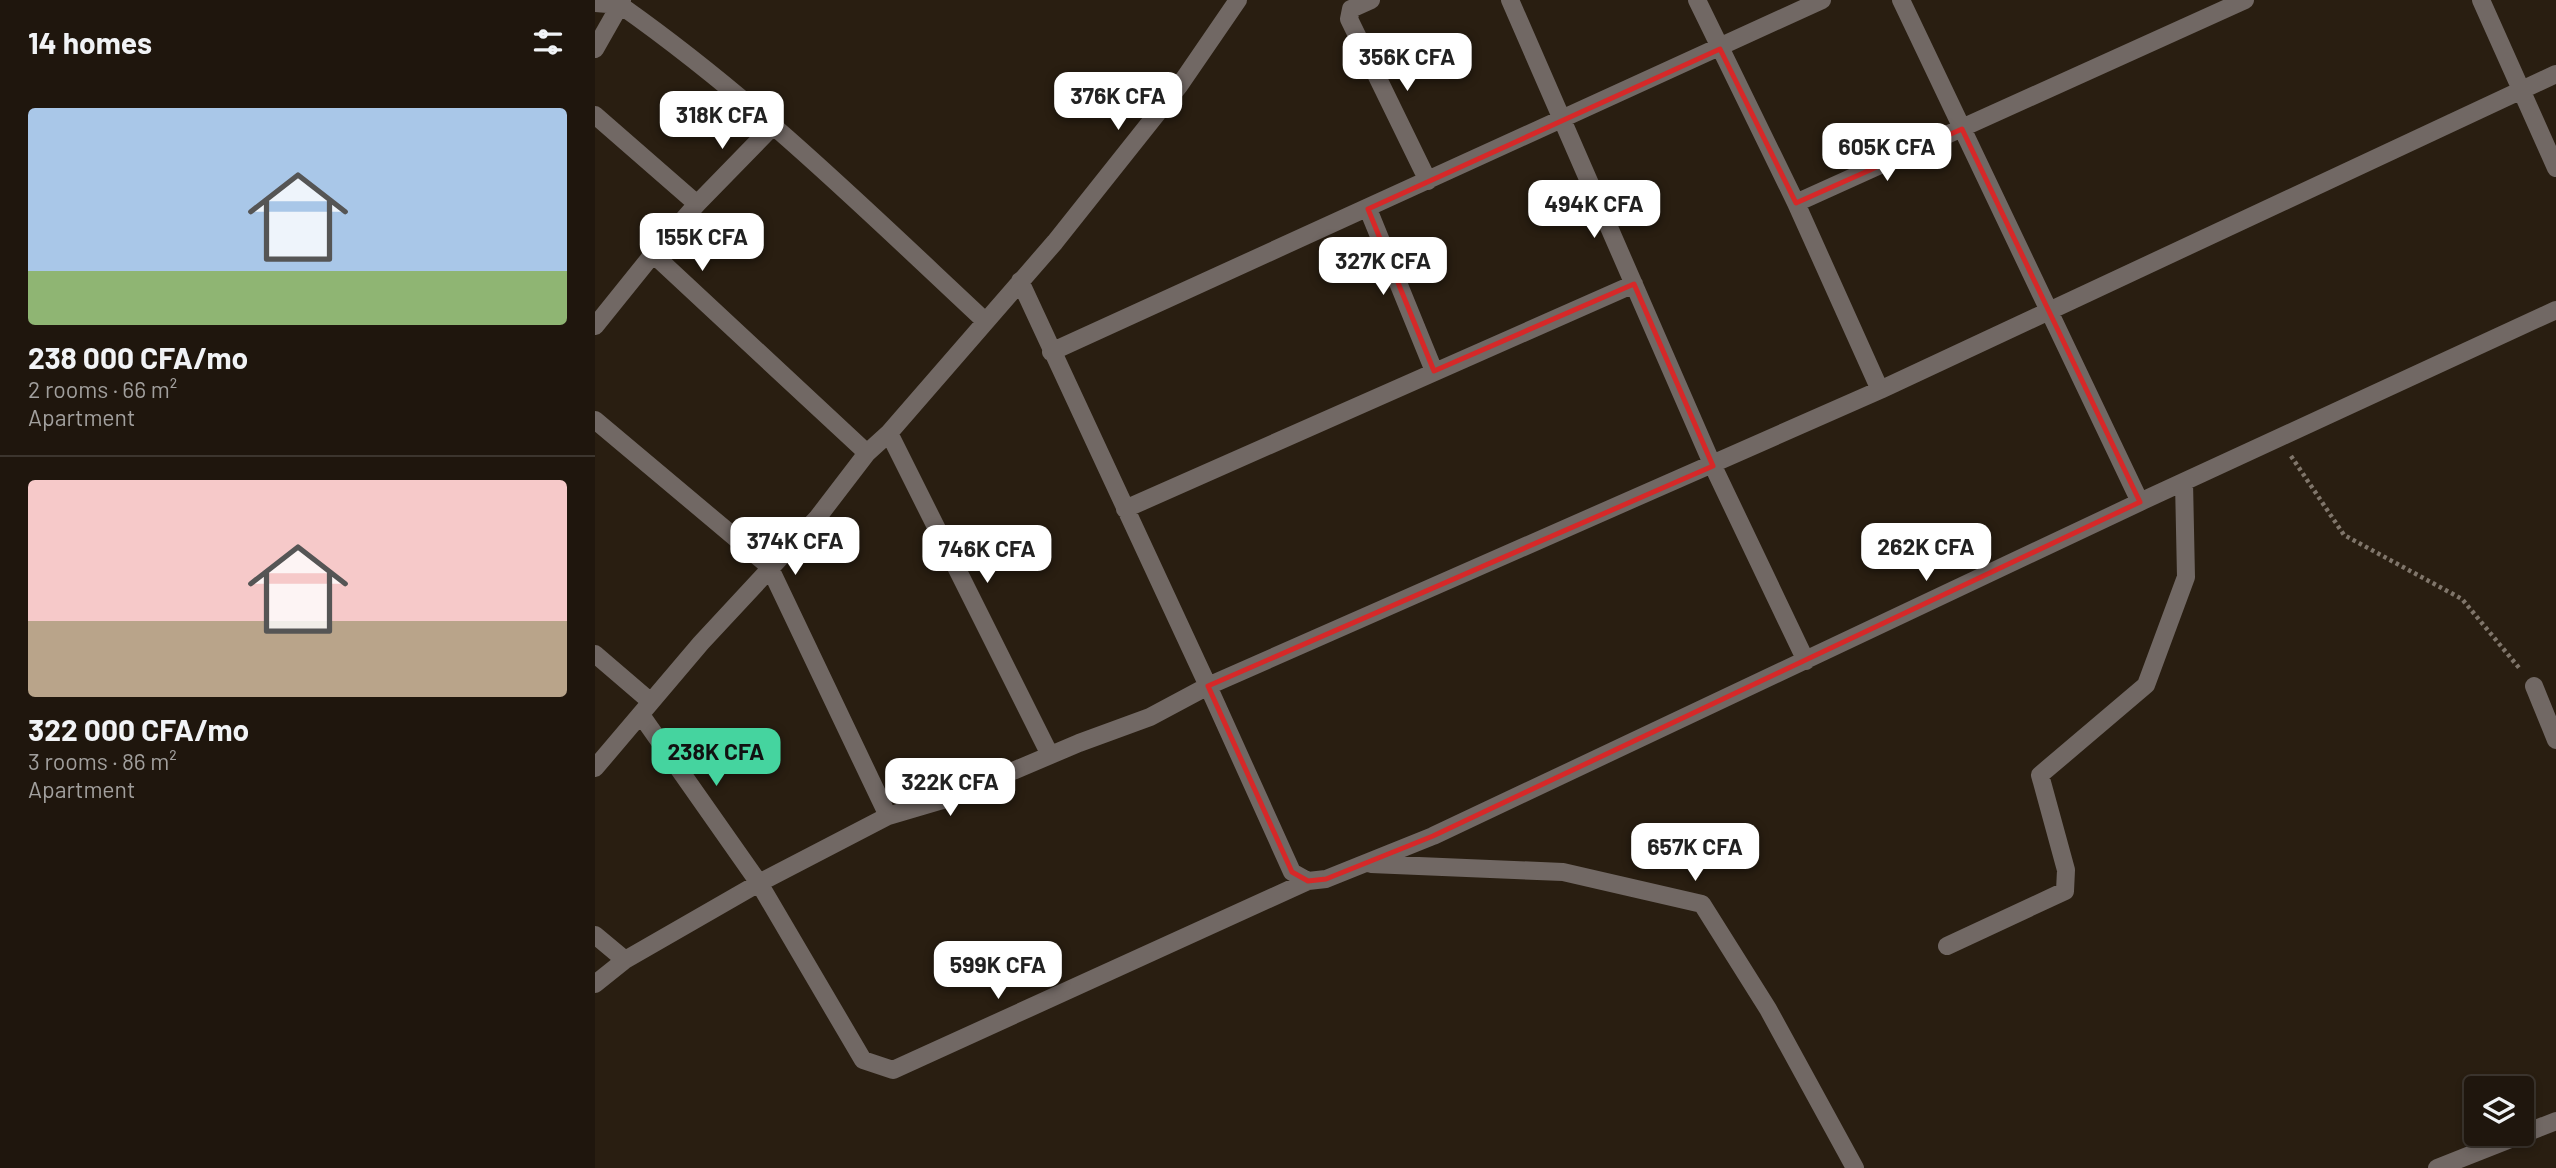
<!DOCTYPE html>
<html lang="en">
<head>
<meta charset="utf-8">
<style>
	:root { --surface:#1f160d; --page:#2c231b; --text:#f1f3f6; --muted:#a19f9d; --line:#3c352e; --accent:#45d49f }
	body { margin:0; font-family:Barlow,sans-serif; background:var(--page); color:var(--text); height:100vh; display:flex; flex-direction:column; font-size:26px; white-space:nowrap }
	* { box-sizing:border-box; margin:0 }
	p { font-size:23px; color:var(--muted) }
	.icon { flex:none; width:38px; height:38px; fill:none; stroke:currentColor; stroke-width:2; stroke-linecap:round; stroke-linejoin:round }
	.map { position:relative; flex:1; overflow:hidden }
	.drawer { display:flex; flex-direction:column; background:var(--surface); width:595px }
	.drawer>* { flex:none }
	.fabs { position:absolute; left:1869px; top:1076px; display:grid; gap:14px }
	.fabs a { display:grid; place-items:center; width:70px; height:70px; border-radius:7px; background:var(--surface); box-shadow:0 4px 10px #0003,0 0 0 2px var(--line); font-size:35px }
	.price { position:absolute; translate:-50% -60px; padding:0 16px; border-radius:14px; background:#fff; color:#222; font-size:23px; line-height:46px; filter:drop-shadow(0 2px 4px #0008) }
	.price::after { content:''; position:absolute; left:50%; top:42px; width:21px; height:16px; margin-left:-10px; background:inherit; clip-path:polygon(0 0,100% 0,50% 100%) }
	.price.active { background:var(--accent); color:#111 }
	ul { padding:0; list-style:none }
	li { display:grid; align-content:center; gap:14px; height:371px; padding:0 28px }
	li+li { border-top:2px solid var(--line) }
	li span { display:grid; place-items:center; height:217px; border-radius:7px; color:#555 }
	li>.icon { margin-inline-start:auto }
	span .icon { width:126px; height:126px; fill:#fffc; stroke-width:1 }
	li b { font-size:30px }
	h2 { display:flex; justify-content:space-between; align-items:center; height:84px; padding:0 28px; font-size:30px }
	main { display:flex; flex:1; min-height:0 }
	.map>svg:first-child { display:block }
	.lines { fill:none; stroke-linecap:round; stroke-linejoin:round }
	.path { stroke:#80766b; stroke-width:4.5; stroke-dasharray:3.5 3.5; stroke-linecap:butt }
	.street { stroke:#716864; stroke-width:18 }
	.marked { fill:none; stroke:#d62828; stroke-width:5; stroke-linejoin:round }
</style>
</head>
<body>
<main>
<section class="drawer">
<h2>14 homes<svg class="icon" aria-label="filters" viewBox="0 0 24 24"><path d="M4 7h16M4 17h16"/><circle cx="9" cy="7" r="2"/><circle cx="15" cy="17" r="2"/></svg></h2>
<ul>
<li><span style="background:linear-gradient(#a9c7e8 75%,#8fb573 0)"><svg class="icon" aria-label="home" viewBox="0 0 24 24"><path d="M3 11l9-7 9 7M6 9v11h12V9"/></svg></span><div><b>238 000 CFA/mo</b><p>2 rooms · 66 m²</p><p>Apartment</p></div></li>
<li><span style="background:linear-gradient(#f6c9c9 65%,#b9a48a 0)"><svg class="icon" aria-label="home" viewBox="0 0 24 24"><path d="M3 11l9-7 9 7M6 9v11h12V9"/></svg></span><div><b>322 000 CFA/mo</b><p>3 rooms · 86 m²</p><p>Apartment</p></div></li>
</ul>
</section>
<div class="map">
<svg width="1961" height="1168" viewBox="0 0 1961 1168">
	<rect width="100%" height="100%" fill="#291e11"/>
	<g class="lines">
		<path class="path" d="M 1696,456 L 1749,535 L 1867,599 L 1925,669"/>
		<path class="street" d="M 776,0 L 756,9 L 754,19 L 833,181
			M 915,0 L 1118,466 L 1211,661
			M 1102,0 L 1201,203 L 1285,390
			M 1306,0 L 1545,502
			M 1886,0 L 1961,168
			M 0,3 L 25,5 L 27,0
			M 0,49 L 25,5 C 160,100 270,209 390,321
			M 0,115 L 102,204 L 58,254 L 272,453
			M 1201,203 L 1650,0
			M 102,204 L 179,125
			M 773,209 L 839,371
			M 425,281 L 613,686 L 1285,390 L 1961,74
			M 0,326 L 58,254
			M 456,352 L 1227,0
			M 0,420 L 174,566 L 293,816
			M 294,433 L 455,755
			M 530,509 L 1039,284
			M 0,654 L 56,702
			M 1939,686 L 1961,740
			M 46,715 L 164,883 L 268,1060 L 298,1070 L 713,881
			M 0,768 L 106,643 L 223,517 L 272,453 L 294,433 L 460,242 L 584,86 L 643,0
			M 776,864 L 968,872 L 1107,904 L 1173,1009 L 1260,1168
			M 0,935 L 30,960
			M 1352,946 L 1470,891 L 1471,870 L 1445,775 L 1551,685 L 1591,577 L 1589,482
			M 0,984 L 30,960 L 164,883 L 293,816 L 354,798 L 484,743 L 555,717 L 613,686 L 697,872 L 713,881 L 731,879 L 838,836 L 1545,502 L 1961,310
			M 1842,1168 L 1961,1121"/>
	</g>
	<path class="marked" d="M 1125,49 L 1201,203 L 1367,129 L 1545,502 L 838,836 L 731,879 L 713,881 L 697,872 L 613,686 L 1118,466 L 1039,284 L 839,371 L 773,209 Z"/>
</svg>
<div class="fabs">
<a><svg class="icon" aria-label="layers" viewBox="0 0 24 24"><path d="M12 4l9 5-9 5-9-5zM3 14l9 5 9-5"/></svg></a>
</div>
<b class="price" style="left:812px;top:93px">356K CFA</b>
<b class="price" style="left:523px;top:132px">376K CFA</b>
<b class="price" style="left:127px;top:151px">318K CFA</b>
<b class="price" style="left:1292px;top:183px">605K CFA</b>
<b class="price" style="left:999px;top:240px">494K CFA</b>
<b class="price" style="left:107px;top:273px">155K CFA</b>
<b class="price" style="left:788px;top:297px">327K CFA</b>
<b class="price" style="left:200px;top:577px">374K CFA</b>
<b class="price" style="left:1331px;top:583px">262K CFA</b>
<b class="price" style="left:392px;top:585px">746K CFA</b>
<b class="price active" style="left:121px;top:788px">238K CFA</b>
<b class="price" style="left:355px;top:818px">322K CFA</b>
<b class="price" style="left:1100px;top:883px">657K CFA</b>
<b class="price" style="left:403px;top:1001px">599K CFA</b>
</div>
</main>
</body>
</html>
